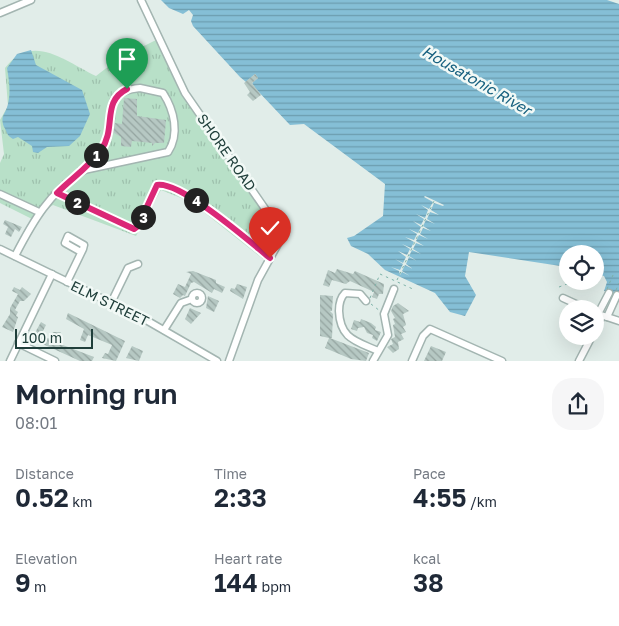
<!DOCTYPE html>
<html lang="en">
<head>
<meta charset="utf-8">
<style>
	:root { --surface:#fff; --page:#f6f6f7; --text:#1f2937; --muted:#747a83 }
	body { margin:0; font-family:"Golos Text",sans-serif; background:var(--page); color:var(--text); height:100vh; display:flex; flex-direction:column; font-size:19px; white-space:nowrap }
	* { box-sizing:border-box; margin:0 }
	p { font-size:16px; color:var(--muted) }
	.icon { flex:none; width:28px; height:28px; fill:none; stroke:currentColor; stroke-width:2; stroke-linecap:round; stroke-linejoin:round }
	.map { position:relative; height:361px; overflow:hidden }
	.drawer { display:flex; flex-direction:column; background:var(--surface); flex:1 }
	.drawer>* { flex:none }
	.fabs { position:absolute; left:559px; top:245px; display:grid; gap:10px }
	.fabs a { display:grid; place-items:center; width:45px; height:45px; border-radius:50%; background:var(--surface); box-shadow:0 5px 20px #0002; font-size:25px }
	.scale { position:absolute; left:15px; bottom:12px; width:78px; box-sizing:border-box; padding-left:5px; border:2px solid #203f3b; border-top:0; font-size:14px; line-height:18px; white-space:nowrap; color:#203f3b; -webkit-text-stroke:4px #f2f9f6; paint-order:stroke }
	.pin { position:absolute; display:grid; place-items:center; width:42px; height:42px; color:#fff; margin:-51px -21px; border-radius:50% 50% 50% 0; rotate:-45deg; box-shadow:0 0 5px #0007 }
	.pin .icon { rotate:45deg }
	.km { position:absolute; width:25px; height:25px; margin:-12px; border-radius:50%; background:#222; color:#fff; font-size:14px; line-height:25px; text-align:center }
	.round { display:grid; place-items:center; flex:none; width:52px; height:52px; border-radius:20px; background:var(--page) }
	.overview { display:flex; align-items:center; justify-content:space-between; height:85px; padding:0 15px }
	h1 { font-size:28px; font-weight:600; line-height:38px }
	.figures { display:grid; grid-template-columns:repeat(3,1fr); gap:8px; height:85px; padding:5px 15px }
	.figures div { display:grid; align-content:center }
	.figures b { font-size:25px; font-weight:600 }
	.figures small { font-size:14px; font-weight:400 }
	.figures p { font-size:14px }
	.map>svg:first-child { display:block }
	.park { fill:url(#park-tufts) }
	.water { fill:url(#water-rules) }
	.pier { fill:#e1ede9 }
	.building { fill:url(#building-back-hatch) }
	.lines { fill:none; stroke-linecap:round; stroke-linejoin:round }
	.minor-casing { stroke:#a3b5b1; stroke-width:9 }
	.path { stroke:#7fb3a9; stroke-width:1; stroke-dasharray:2.5 4; stroke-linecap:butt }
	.minor { stroke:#fff; stroke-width:6 }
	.route-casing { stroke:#fff; stroke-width:10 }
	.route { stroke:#db2777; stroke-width:6 }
	.labels { text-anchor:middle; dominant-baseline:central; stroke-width:5; stroke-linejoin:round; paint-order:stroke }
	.street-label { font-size:14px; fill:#203f3b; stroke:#f2f9f6 }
	.water-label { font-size:15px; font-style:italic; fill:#16607f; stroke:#f2f9f6 }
</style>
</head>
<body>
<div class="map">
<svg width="619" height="361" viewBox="0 0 619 361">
	<defs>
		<pattern id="park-tufts" width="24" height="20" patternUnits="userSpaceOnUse" patternTransform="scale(1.25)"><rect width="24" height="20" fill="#b8e0c8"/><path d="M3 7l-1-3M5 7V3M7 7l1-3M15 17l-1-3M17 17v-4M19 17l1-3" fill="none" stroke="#9ec1ad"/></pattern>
		<pattern id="water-rules" width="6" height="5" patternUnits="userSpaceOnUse" patternTransform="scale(1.25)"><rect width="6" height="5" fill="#85bfd6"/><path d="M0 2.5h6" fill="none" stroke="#6c9daf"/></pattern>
		<pattern id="building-back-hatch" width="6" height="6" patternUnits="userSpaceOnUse" patternTransform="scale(1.25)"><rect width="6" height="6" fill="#b6c8c3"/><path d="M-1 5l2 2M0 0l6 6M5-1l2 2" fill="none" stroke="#94a4a0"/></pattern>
	</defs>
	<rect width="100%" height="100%" fill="#e1ede9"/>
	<path class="park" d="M156 40 179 90 220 151 275 226V243L263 259 191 202 161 190 136 236 53 205 32 219 0 203V163L4 154 0 120 8 106 5 68C32 32 65 61 96 76L118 59Z"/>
	<g class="water">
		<path d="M161 0H607L619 4V296L604 291 607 282 604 276 595 274V254H568L567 267 469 252 465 276 476 295 465 316 450 312 435 293 385 270 368 254 351 246 347 238 354 236 383 216 385 184 304 124 290 125 255 88 252 83 258 78 255 74 246 82 240 77 193 26 191 21 193 15 189 10 183 14 169 8Z"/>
		<path d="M31 50 36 65 82 90 90 114 80 136 69 146 47 147 38 153 33 152 32 146 18 137 13 139C6 135 8 133 4 127 0 115 5 116 8 104 11 92 9 80 7 68L17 54Z"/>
	</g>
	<path class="pier" d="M425 196 444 205 443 206 434 203 431 210 439 215 430 212 427 219 435 224 426 220 423 226 431 231 423 228 420 234 428 239 419 235 416 241 424 246 416 243 413 249 421 254 412 250 409 256 417 261 409 257 406 264 413 269 405 265 402 271 410 276 402 272 400 275 399 271 391 267 400 270 403 264 395 259 403 263 406 257 398 251 407 255 410 249 402 244 411 248 414 242 405 237 414 240 417 234 409 229 418 233 421 227 413 221 421 225 424 219 416 214 425 218 428 210 421 205 429 209 433 202 424 197Z"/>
	<g class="building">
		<path d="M255 74 258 78 252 83 261 95 253 101 247 95 250 92 244 83Z"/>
		<path d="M124 98 137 99V116L166 120 164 143H155L152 146V143L132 141 131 147 121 146V137L114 133V130L115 123 122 124Z"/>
		<path d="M5 220 22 227 19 232 15 229 11 237 5 234 8 227 3 224Z"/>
		<path d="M337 269 353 274 355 271 384 284 383 294H379L377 299 372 297 374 292 350 281 346 284 332 280 329 287 323 285 328 270 335 273Z"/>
		<path d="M193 271 216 280V283L225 287 222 293 214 289 212 293 194 282 191 283 185 296 183 295 180 298 173 294 178 284 185 287 191 274 186 272Z"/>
		<path d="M237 284 247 287 243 299 230 291 231 288 235 289Z"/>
		<path d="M14 287 20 290 22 287 31 294 24 301H20L15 310 18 312 16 316 18 317 13 332 2 327 10 314V308L18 294 12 291Z"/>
		<path d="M320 295 333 296 332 311H330L333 314 332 338H330L369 353 366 361 351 359 325 348 329 338 320 336Z"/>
		<path d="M208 296 219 301 214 312 206 308Z"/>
		<path d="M398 303 409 311 403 314 406 325 403 327 406 332 401 334 404 339 398 342 399 349 393 353 387 347 393 344 391 339 395 337 393 325 395 324 393 319 395 318 391 311 393 306Z"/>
		<path d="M190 308 201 313 191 324 185 319Z"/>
		<path d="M68 313 125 341 116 361 102 358 105 353 108 354 112 345 88 335 85 342 80 340 84 329 66 319Z"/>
		<path d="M361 319 371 323 376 327 375 330 381 332 377 341 372 338 373 335 367 333 364 327 358 328 357 331 351 329 354 320 360 322Z"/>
		<path d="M41 322 46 325 41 335 50 339 53 332H61L55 342 94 357 92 361H80L34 340 32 338Z"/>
		<path d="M132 346 143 351 139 361 126 358Z"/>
		<path d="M431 346 446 352 442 361H424Z"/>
	</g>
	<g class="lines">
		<g class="minor-casing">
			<g id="minor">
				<path d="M141 0 185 93 279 229V242L258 280 229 361"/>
				<path d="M0 13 31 0"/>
				<path d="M140 88 163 93C174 110 180 134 168 152L84 170C92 160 103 151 107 139 117 111 100 92 140 88Z"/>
				<path d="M57 193 134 229 138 226 157 185C180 181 250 242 270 258"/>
				<path d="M0 194 39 212"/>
				<path d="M0 249 146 320 217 361"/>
				<path d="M15 256C33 221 49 193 84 170"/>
				<path d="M67 282 83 249 84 245 68 236 65 243 81 252"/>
				<circle cx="197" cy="298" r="5"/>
				<path d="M563 298 587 309"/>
				<path d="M366 301 360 294 345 293C340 298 339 304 339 311 340 339 356 341 378 351"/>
				<path d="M111 303 128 268 138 264"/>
				<path d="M595 313 619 321"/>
				<path d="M598 314 609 293"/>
				<path d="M607 317 617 295"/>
				<path d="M164 330 181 303 192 299"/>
				<path d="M595 330 602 316"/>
				<path d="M18 343 55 361"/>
				<path d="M10 361 52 274"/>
				<path d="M373 361 388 335 384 314 394 289"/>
				<path d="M412 361 423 336 430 329 502 361"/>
				<path d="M579 361 592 336"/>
			</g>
		</g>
		<g class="path">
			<path d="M597 261 603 263"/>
			<path d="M595 277 600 262"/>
			<path d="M397 280 434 201"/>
			<path d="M593 283 594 281"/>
			<path d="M559 287 575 281"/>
			<path d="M607 289 613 275"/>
			<path d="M616 290 619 283"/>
			<path d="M370 298 380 274 415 290"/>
			<path d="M371 304 380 311"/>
		</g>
		<use href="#minor" class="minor"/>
	</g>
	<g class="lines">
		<g class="route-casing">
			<path id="route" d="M127 89C101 102 117 128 101 150 89 167 72 178 57 193L134 229 138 226 157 185C181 181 250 242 270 258"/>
		</g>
		<use href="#route" class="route"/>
	</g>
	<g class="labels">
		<g class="street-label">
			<text transform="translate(227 152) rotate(55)">SHORE ROAD</text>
			<text transform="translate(110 303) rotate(26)">ELM STREET</text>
		</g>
		<g class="water-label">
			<text transform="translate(477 80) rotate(30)">Housatonic River</text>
		</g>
	</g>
</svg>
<div class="fabs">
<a><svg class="icon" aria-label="locate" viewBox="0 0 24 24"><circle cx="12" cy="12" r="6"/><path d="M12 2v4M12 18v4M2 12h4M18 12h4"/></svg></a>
<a><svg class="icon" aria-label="layers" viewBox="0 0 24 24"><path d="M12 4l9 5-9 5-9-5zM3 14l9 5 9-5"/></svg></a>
</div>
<div class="scale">100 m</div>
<div class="pin" style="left:127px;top:89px;background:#1e9e55"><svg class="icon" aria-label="arrive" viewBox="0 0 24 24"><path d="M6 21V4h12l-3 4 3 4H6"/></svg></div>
<div class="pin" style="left:270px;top:258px;background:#d93025"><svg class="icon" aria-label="check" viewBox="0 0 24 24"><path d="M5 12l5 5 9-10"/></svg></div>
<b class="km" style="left:96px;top:155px">1</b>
<b class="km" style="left:77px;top:202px">2</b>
<b class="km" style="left:143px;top:217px">3</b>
<b class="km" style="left:196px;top:200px">4</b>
</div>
<section class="drawer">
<div class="overview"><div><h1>Morning run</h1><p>08:01</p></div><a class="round"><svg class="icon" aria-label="share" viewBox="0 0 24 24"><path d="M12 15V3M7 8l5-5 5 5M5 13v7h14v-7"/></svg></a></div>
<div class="figures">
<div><p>Distance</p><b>0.52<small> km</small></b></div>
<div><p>Time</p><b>2:33</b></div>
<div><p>Pace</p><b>4:55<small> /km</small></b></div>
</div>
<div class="figures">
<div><p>Elevation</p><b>9<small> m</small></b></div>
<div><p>Heart rate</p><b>144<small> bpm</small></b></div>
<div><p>kcal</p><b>38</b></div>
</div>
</section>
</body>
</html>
